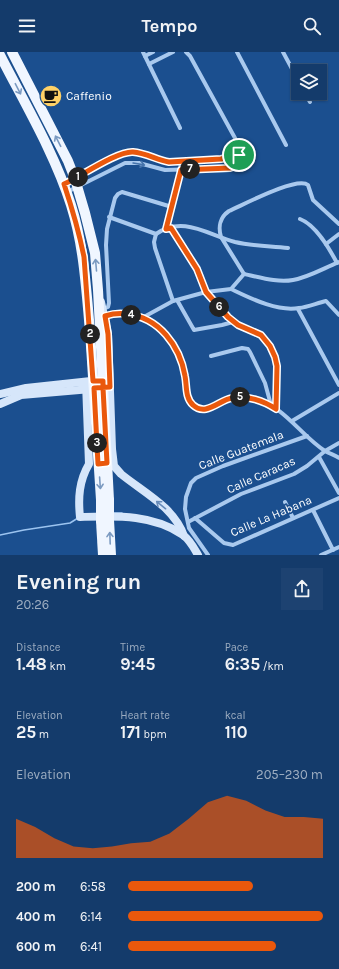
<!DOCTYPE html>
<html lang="en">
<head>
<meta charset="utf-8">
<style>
	:root { --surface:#143b6b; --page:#1d4271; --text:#f1f3f6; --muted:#9dadc1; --line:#33557e; --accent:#ea580c }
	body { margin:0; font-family:Karla,sans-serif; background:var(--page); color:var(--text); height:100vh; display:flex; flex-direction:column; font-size:15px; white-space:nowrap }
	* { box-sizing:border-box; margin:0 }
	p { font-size:13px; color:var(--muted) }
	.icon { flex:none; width:22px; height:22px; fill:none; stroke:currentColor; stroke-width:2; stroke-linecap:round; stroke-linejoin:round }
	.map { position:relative; height:503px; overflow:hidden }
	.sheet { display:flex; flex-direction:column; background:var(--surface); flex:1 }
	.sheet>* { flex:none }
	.tools { position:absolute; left:291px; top:12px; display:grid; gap:8px }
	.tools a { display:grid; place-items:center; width:36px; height:36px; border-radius:0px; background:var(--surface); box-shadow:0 1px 3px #0004,0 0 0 1px var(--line); font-size:20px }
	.pin { position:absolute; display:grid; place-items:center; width:34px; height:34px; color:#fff; margin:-17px; border:2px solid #fff; border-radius:50%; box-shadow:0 1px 4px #0007 }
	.km { position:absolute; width:20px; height:20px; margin:-10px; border-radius:50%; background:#222; color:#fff; font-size:11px; line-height:20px; text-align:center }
	.round { display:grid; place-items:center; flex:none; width:42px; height:42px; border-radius:0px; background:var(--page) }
	.overview { display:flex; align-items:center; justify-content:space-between; height:68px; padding:0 16px }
	h1 { font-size:22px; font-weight:700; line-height:30px }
	.figures { display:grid; grid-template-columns:repeat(3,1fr); gap:6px; height:68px; padding:4px 16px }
	.figures div { display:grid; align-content:center }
	.figures b { font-size:17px; font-weight:700 }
	.figures small { font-size:11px; font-weight:400 }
	.figures p { font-size:11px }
	.chart { height:112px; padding:8px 16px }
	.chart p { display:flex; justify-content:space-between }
	.chart svg { width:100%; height:72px; margin-top:4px; fill:var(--accent); opacity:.7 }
	ul { padding:0 16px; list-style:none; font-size:13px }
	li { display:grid; grid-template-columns:64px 48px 1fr; align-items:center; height:30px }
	li i { height:10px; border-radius:5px; background:var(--accent) }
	header { display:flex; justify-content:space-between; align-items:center; height:52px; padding:0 16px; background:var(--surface); font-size:18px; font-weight:700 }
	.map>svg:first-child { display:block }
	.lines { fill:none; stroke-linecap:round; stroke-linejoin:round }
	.stream { stroke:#9cc4f0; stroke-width:1.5 }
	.street { stroke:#a9c9ee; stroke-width:4 }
	.secondary { stroke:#d6e6fa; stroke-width:8 }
	.primary { stroke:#f0f6ff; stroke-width:10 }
	.primary-bridge { stroke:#f0f6ff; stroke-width:10 }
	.oneway { stroke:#7b9ac1 }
	.oneway2 { stroke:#4674ac }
	.oneway3 { stroke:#668bba }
	.route-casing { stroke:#fff; stroke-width:8 }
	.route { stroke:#ea580c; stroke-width:5 }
	.labels { text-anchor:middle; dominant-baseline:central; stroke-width:3.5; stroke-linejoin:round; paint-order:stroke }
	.poi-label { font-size:12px; fill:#fff; stroke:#1b4f8f; text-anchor:start }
	.street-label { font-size:12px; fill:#fff; stroke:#1b4f8f }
</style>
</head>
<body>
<header><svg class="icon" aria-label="menu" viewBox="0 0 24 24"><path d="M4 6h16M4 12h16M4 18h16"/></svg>Tempo<svg class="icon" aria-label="search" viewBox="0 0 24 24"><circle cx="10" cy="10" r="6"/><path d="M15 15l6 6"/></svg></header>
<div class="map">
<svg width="339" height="503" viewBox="0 0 339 503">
	<rect width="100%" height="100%" fill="#1b4f8f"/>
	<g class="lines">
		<g class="stream">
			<path d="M114 461H122"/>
			<path d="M0 483 24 478 70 471 78 466"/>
		</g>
		<g class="street">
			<path d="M143 0 180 76"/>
			<path d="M237 0 286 93"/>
			<path d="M283 0 298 28"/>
			<path d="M145 4 153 0"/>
			<path d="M149 12 173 0"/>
			<path d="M305 41 310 50"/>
			<path d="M64 132C77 126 89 119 102 112 110 108 118 103 127 101 139 98 151 107 162 109 181 112 220 109 239 103L241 97"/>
			<path d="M67 140 125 111H139L165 118 230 116 238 114 249 108 250 102 246 98 241 97 190 4 186 0"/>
			<path d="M109 165 156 182"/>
			<path d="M300 167C316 173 329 196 337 211"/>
			<path d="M171 176 197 217 206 240 221 257 228 265 238 273 261 283 270 295 277 314 276 357"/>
			<path d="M166 177 179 127 181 110"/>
			<path d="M156 182C183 163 208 183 235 190 252 194 270 194 288 196"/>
			<path d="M156 182 154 190 155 196 173 249"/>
			<path d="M326 192 339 182"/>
			<path d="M244 222 221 185C218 175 220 165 229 159 243 153 297 124 308 133L313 148 339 172"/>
			<path d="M244 222C259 225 277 231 293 228 309 225 324 216 339 210"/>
			<path d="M231 237C250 246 277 260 299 256 308 255 317 251 326 249L339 263"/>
			<path d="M177 248 194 278 222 273 233 270"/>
			<path d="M103 257 108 255 109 251 106 193 107 177 115 146 118 142 122 140 172 155"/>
			<path d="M298 257 339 333"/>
			<path d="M105 264C112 263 119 261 126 262 155 264 176 288 183 314 187 327 183 346 194 354 206 363 217 351 228 347 235 344 244 345 252 346 284 353 299 382 325 399 330 402 335 403 339 406"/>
			<path d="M142 266 173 249 206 240 231 237 244 222"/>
			<path d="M211 304 242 296 248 297 250 300 265 331 271 353"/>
			<path d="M292 369 339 341"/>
			<path d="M319 405 339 441"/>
			<path d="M285 450 293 466"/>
			<path d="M313 458 333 498"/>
			<path d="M195 466 224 491 233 493 339 446"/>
			<path d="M188 470 241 442 294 422 307 414 325 399 339 391"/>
			<path d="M208 503 189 476 185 457 186 445 191 431 196 426 223 414 307 384"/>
			<path d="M321 503 339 495"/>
		</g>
		<g class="secondary">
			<path d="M101 250 108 282 112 397 114 414 121 422C143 440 174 455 184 484"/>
			<path d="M86 330 89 412C79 429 78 446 80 465 116 464 153 462 183 483 190 488 194 496 198 503"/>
			<path d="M0 342 26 336 91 329"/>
			<path d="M0 352 21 343 91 337"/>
		</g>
		<g class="primary">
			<path d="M12 0 68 109 75 127 85 161 95 201 98 238 109 448"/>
			<path d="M0 3C24 50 55 102 71 153 84 194 86 236 90 279 94 335 97 392 101 448"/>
			<path d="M109 468 111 503"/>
			<path d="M101 469 103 503"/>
		</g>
		<g class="primary-bridge">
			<path d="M101 448V469"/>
			<path d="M109 448V468"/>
		</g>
	</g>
	<defs><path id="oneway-shaft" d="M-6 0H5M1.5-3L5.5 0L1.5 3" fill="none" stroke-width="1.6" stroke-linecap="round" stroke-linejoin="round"/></defs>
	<g class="oneway">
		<use href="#oneway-shaft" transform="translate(18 37) rotate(63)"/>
		<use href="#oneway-shaft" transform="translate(58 89) rotate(-117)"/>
		<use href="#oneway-shaft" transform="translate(96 213) rotate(-95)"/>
		<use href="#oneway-shaft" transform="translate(100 431) rotate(86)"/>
		<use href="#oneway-shaft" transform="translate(110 486) rotate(-92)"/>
	</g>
	<use class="oneway2" href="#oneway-shaft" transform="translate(139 112) rotate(10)"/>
	<use class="oneway3" href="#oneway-shaft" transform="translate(161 453) rotate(-141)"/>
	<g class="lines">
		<g class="route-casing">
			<path id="route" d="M239 103 221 107 169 110C157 108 146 101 133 100 117 99 80 125 64 132 72 156 79 180 84 205L93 329H103V336L107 411 98 412 94 336 110 335 108 282 105 264C112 262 119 261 126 262 159 265 180 294 185 324 187 334 185 346 193 353 206 365 219 348 232 346 247 343 264 349 276 357L277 314 275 305 270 294 261 283 238 273 228 265 206 240 197 217 171 176 166 177 181 118 230 116 244 111 240 109 239 103"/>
		</g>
		<use href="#route" class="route"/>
	</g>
	<defs>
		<g id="cafe-disc" transform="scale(1.15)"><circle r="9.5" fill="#ffd166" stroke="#1b4f8f"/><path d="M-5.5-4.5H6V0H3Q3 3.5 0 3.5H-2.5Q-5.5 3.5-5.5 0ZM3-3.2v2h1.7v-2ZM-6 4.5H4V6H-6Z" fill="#111"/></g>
	</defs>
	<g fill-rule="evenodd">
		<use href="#cafe-disc" x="51" y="44"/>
	</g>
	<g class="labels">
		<g class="poi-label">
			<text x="66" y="44">Caffenio</text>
		</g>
		<g class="street-label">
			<text transform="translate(241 398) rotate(-21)">Calle Guatemala</text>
			<text transform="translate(261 423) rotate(-24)">Calle Caracas</text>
			<text transform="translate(271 464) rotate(-23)">Calle La Habana</text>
		</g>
	</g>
</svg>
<div class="tools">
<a><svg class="icon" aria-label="layers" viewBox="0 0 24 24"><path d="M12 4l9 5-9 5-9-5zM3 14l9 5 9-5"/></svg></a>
</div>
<div class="pin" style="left:239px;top:103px;background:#1e9e55"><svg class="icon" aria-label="arrive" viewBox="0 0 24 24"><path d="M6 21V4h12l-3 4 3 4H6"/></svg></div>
<b class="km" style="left:78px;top:125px">1</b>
<b class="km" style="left:90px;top:282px">2</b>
<b class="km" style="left:97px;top:391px">3</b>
<b class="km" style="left:131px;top:263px">4</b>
<b class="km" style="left:240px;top:345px">5</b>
<b class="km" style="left:219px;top:255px">6</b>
<b class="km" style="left:190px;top:117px">7</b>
</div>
<section class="sheet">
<div class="overview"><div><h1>Evening run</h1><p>20:26</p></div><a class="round"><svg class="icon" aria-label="share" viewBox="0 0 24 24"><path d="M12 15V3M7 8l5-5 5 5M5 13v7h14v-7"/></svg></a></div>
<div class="figures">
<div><p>Distance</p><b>1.48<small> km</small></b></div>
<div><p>Time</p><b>9:45</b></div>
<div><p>Pace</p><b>6:35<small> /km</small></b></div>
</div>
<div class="figures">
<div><p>Elevation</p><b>25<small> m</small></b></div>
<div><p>Heart rate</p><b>171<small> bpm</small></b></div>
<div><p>kcal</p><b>110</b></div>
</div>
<div class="chart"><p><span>Elevation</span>205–230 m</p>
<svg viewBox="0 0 160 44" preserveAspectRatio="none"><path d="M0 44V20L10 25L20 32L30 37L40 38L50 37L60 35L70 34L80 29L90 20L100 10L110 6L120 9L130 15L140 19L150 19L160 20V44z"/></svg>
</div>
<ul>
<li><b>200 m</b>6:58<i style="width:64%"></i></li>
<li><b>400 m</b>6:14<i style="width:100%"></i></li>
<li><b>600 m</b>6:41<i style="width:76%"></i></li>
</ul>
</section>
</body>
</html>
